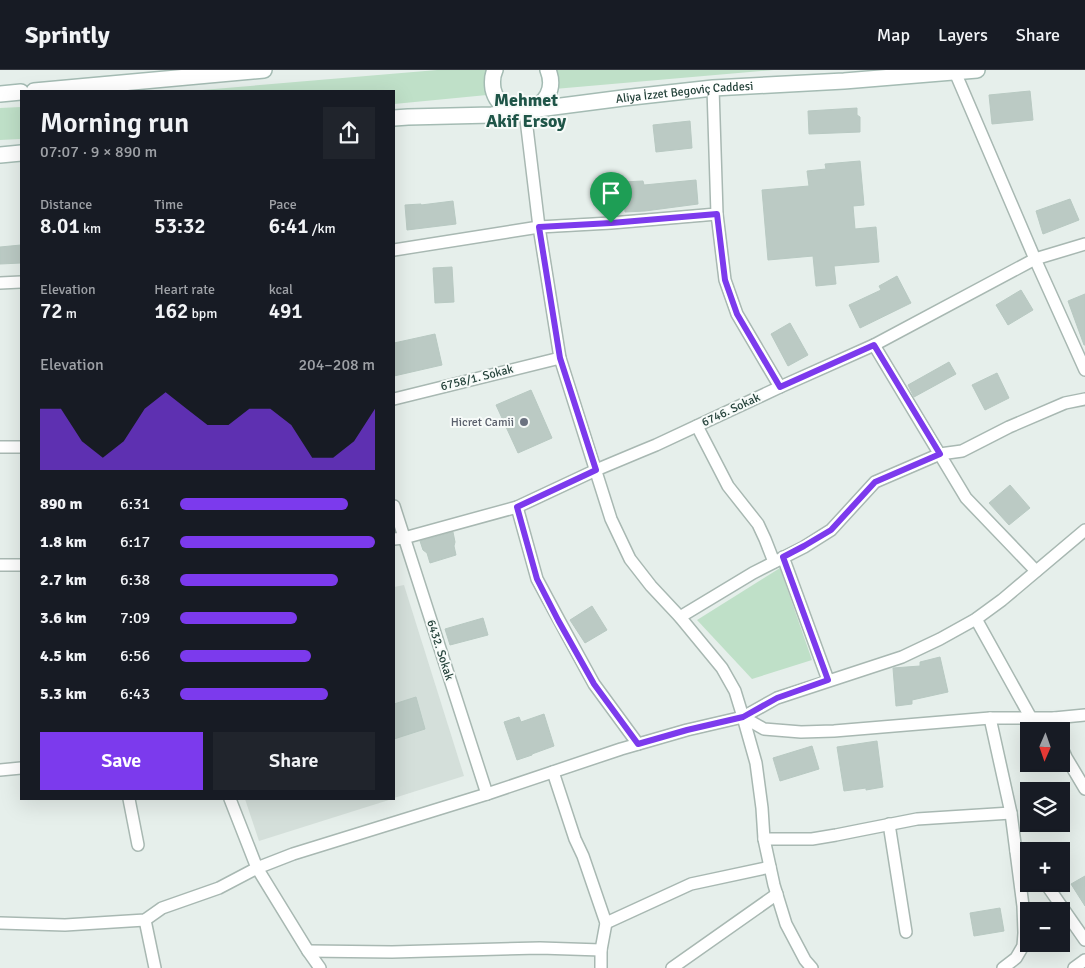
<!DOCTYPE html>
<html lang="en">
<head>
<meta charset="utf-8">
<style>
	:root { --surface:#171b24; --page:#20242c; --text:#f1f3f6; --muted:#9ea1a6; --line:#363941; --accent:#7c3aed }
	body { margin:0; font-family:Signika,sans-serif; background:var(--page); color:var(--text); height:100vh; display:flex; flex-direction:column; font-size:19px; white-space:nowrap }
	* { box-sizing:border-box; margin:0 }
	p { font-size:16px; color:var(--muted) }
	.icon { flex:none; width:28px; height:28px; fill:none; stroke:currentColor; stroke-width:2; stroke-linecap:round; stroke-linejoin:round }
	.map { position:relative; flex:1; overflow:hidden }
	.details { position:absolute; left:20px; top:20px; width:375px; height:710px; display:flex; flex-direction:column; background:var(--surface); border-radius:0px; box-shadow:0 5px 20px #0002 }
	.details>* { flex:none }
	.needle { width:32px; rotate:182deg }
	.fabs { position:absolute; left:1020px; top:652px; display:grid; gap:10px }
	.fabs a { display:grid; place-items:center; width:50px; height:50px; border-radius:0px; background:var(--surface); box-shadow:0 5px 20px #0002; font-size:25px }
	.pin { position:absolute; display:grid; place-items:center; width:42px; height:42px; color:#fff; margin:-51px -21px; border-radius:50% 50% 50% 0; rotate:-45deg; box-shadow:0 0 5px #0007 }
	.pin .icon { rotate:45deg }
	.round { display:grid; place-items:center; flex:none; width:52px; height:52px; border-radius:0px; background:var(--page) }
	.overview { display:flex; align-items:center; justify-content:space-between; height:85px; padding:0 20px }
	h1 { font-size:28px; font-weight:600; line-height:38px }
	.metrics { display:grid; grid-template-columns:repeat(3,1fr); gap:8px; height:85px; padding:5px 20px }
	.metrics div { display:grid; align-content:center }
	.metrics b { font-size:21px; font-weight:600 }
	.metrics small { font-size:14px; font-weight:400 }
	.metrics p { font-size:14px }
	.chart { height:140px; padding:10px 20px }
	.chart p { display:flex; justify-content:space-between }
	.chart svg { width:100%; height:90px; margin-top:5px; fill:var(--accent); opacity:.7 }
	.primary-button { display:flex; gap:10px; margin-top:auto; padding:10px 20px }
	.primary-button a { flex:1; height:58px; border-radius:0px; background:var(--accent); color:#fff; font-size:20px; font-weight:600; line-height:58px; text-align:center }
	.primary-button a+a { background:var(--page); color:var(--text) }
	ul { padding:0 20px; list-style:none; font-size:16px }
	li { display:grid; grid-template-columns:80px 60px 1fr; align-items:center; height:38px }
	li i { height:12px; border-radius:6px; background:var(--accent) }
	header { display:flex; align-items:center; gap:30px; box-sizing:border-box; height:70px; padding:0 25px; background:var(--surface); border-bottom:1px solid var(--line) }
	header strong { font-size:24px }
	nav { display:flex; gap:28px; margin-inline-start:auto; font-size:18px }
	.map>svg:first-child { display:block }
	.built { fill:#d4dfda }
	.green { fill:#bfe0c8 }
	.building { fill:#bbcac4; stroke:#b8c9c2 }
	.lines { fill:none; stroke-linecap:round; stroke-linejoin:round }
	.street-casing { stroke:#a8b8b2; stroke-width:14 }
	.secondary-casing { stroke:#a4bbb3; stroke-width:18 }
	.street { stroke:#fff; stroke-width:11 }
	.secondary { stroke:#fff; stroke-width:15 }
	.route-casing { stroke:#fff; stroke-width:10 }
	.route { stroke:#7c3aed; stroke-width:6 }
	.worship-dot { fill:#6b7280; stroke:#f7fbf9; stroke-width:2 }
	.labels { text-anchor:middle; dominant-baseline:central; stroke-width:4; stroke-linejoin:round; paint-order:stroke }
	.street-label { font-size:12px; fill:#24423a; stroke:#f7fbf9 }
	.worship-label { font-size:12px; fill:#5b616d; stroke:#f7fbf9; text-anchor:end }
	.district-label { font-size:18px; font-weight:bold; fill:#1f5548; stroke:#f7fbf9 }
</style>
</head>
<body>
<header>
<strong>Sprintly</strong>
<nav><a>Map</a><a>Layers</a><a>Share</a></nav>
</header>
<div class="map">
<svg width="1085" height="898" viewBox="0 0 1085 898">
	<rect width="100%" height="100%" fill="#e6efeb"/>
	<g class="built">
		<path d="M404 515 464 706 394 728V517Z"/>
		<path d="M245 729H392L259 771Z"/>
	</g>
	<g class="green">
		<path d="M437 0H488L487 25 394 34V21L202 20Z"/>
		<path d="M540 0H774L543 20Z"/>
		<path d="M21 37V69L0 70V38Z"/>
		<path d="M780 498 812 590 752 609 697 550Z"/>
	</g>
	<g class="building">
		<path d="M1030 21 1033 50 992 54 989 25Z"/>
		<path d="M857 38V45L860 47V62L809 64 808 41Z"/>
		<path d="M690 51 692 78 656 82 653 55Z"/>
		<path d="M860 91 864 135 853 136 855 159 876 157 879 192 834 196 836 214 816 216 813 186 768 190 762 120 809 116 807 101 826 99 825 94Z"/>
		<path d="M696 110 698 134 645 141 625 142 623 112 643 111 644 115Z"/>
		<path d="M1070 129 1079 150 1043 164 1036 141Z"/>
		<path d="M453 131 456 154 407 160 405 135 421 134V135Z"/>
		<path d="M21 175V193L0 194V177Z"/>
		<path d="M452 197 454 232 435 233 433 198Z"/>
		<path d="M897 206 911 233 860 258 849 235 881 220 879 216Z"/>
		<path d="M1021 220 1033 240 1008 255 996 235Z"/>
		<path d="M1085 224V275H1084L1068 231Z"/>
		<path d="M790 253 808 285 788 296 771 264Z"/>
		<path d="M435 264 442 295 394 306V273Z"/>
		<path d="M949 292 956 304 914 327 908 315Z"/>
		<path d="M997 303 1009 328 985 340 972 315Z"/>
		<path d="M531 320 552 368 518 383 496 335Z"/>
		<path d="M1010 415 1030 438 1009 455 989 433Z"/>
		<path d="M453 462 455 472 454 476 456 485 430 493 427 483 423 480 420 471Z"/>
		<path d="M592 536 607 560 585 573 570 550Z"/>
		<path d="M483 548 488 565 450 575 445 559Z"/>
		<path d="M940 587 948 622 912 630V634L896 636 893 598 920 596V592Z"/>
		<path d="M416 627 425 659 394 669V634Z"/>
		<path d="M544 644 554 676 532 684V685L517 690 504 652 519 647 521 652Z"/>
		<path d="M877 671 883 717 866 720V718L844 721 837 677Z"/>
		<path d="M812 676 819 699 780 711 773 688Z"/>
		<path d="M1085 806V836L1071 814Z"/>
		<path d="M1000 838 1004 861 974 866 970 843Z"/>
	</g>
	<g class="lines">
		<g class="street-casing">
			<g id="street">
				<path d="M955 2 1035 189 1085 300"/>
				<path d="M713 18 717 144 725 210 737 244 780 317"/>
				<path d="M525 41 539 157 560 288 611 449 630 489 651 516 680 547 722 598 735 621 743 647 756 693 762 738 764 769 774 815 786 854 805 890 812 898"/>
				<path d="M394 180 539 157 611 153 717 144"/>
				<path d="M0 213 21 212"/>
				<path d="M874 275 966 428 1036 501"/>
				<path d="M394 329 560 288"/>
				<path d="M697 356 728 416 758 454 765 469 774 492"/>
				<path d="M0 377H21"/>
				<path d="M394 436 487 724"/>
				<path d="M517 437 537 509 559 550 594 614 638 674"/>
				<path d="M394 469 404 468 517 437 596 400 639 382 656 375 780 317 874 275 1035 189 1085 174"/>
				<path d="M783 487 828 610"/>
				<path d="M0 495H21"/>
				<path d="M680 547 753 503 804 477 831 460 875 412 940 384 962 381 1009 357 1065 333 1085 329"/>
				<path d="M976 549 1031 648"/>
				<path d="M743 647 764 659 801 662 834 661 990 648H1054L1085 645"/>
				<path d="M990 648 1011 743 1023 836 1024 863 1023 876 1016 888 1003 898"/>
				<path d="M1054 648 1057 661"/>
				<path d="M1061 676 1066 687 1085 719"/>
				<path d="M0 700 21 698"/>
				<path d="M553 702 575 769 583 786 606 853 601 880V898"/>
				<path d="M129 729 138 775"/>
				<path d="M230 729 257 798 308 881 320 898"/>
				<path d="M889 754 906 862"/>
				<path d="M764 769H812L836 765 861 760 917 749 1011 743"/>
				<path d="M1016 781 1029 789"/>
				<path d="M1046 814 1085 870"/>
				<path d="M145 850 155 898"/>
				<path d="M0 853 65 855 145 850 162 838 219 818 257 798 293 784 487 724 621 679 687 660 743 647 777 628 902 587 940 569 976 549 1002 530 1085 460"/>
				<path d="M606 853 691 814 770 797"/>
				<path d="M308 881 392 882 540 878 601 880"/>
				<path d="M672 898 777 824"/>
				<path d="M1074 898 1085 890"/>
			</g>
		</g>
		<g class="secondary-casing">
			<g id="secondary">
				<path d="M495 0C492 6 492 12 493 19 502 58 564 40 548 0"/>
				<path d="M34 21 264 0"/>
				<path d="M0 24 21 22"/>
				<path id="s1" d="M394 48 408 47 492 45 623 28 713 18 844 11 977 0"/>
				<path d="M0 85 21 83"/>
			</g>
		</g>
		<use href="#street" class="street"/>
		<use href="#secondary" class="secondary"/>
	</g>
	<g class="lines">
		<g class="route-casing">
			<path id="route" d="M717 144 725 210 737 244 780 317 874 275 940 384 875 412 831 460 804 476 783 487 828 610 777 628 743 647 687 660 638 674 594 614 558 550 537 509 517 437 596 400 560 288 539 157 611 153Z"/>
		</g>
		<use href="#route" class="route"/>
	</g>
	<circle class="worship-dot" cx="524" cy="352" r="5"/>
	<g class="labels">
		<g class="street-label">
			<text stroke="none"><textPath href="#s1" startOffset="292">Aliya İzzet Begoviç Caddesi</textPath></text>
			<text transform="translate(477 308) rotate(-14)">6758/1. Sokak</text>
			<text transform="translate(731 340) rotate(-25)">6746. Sokak</text>
			<text transform="translate(440 580) rotate(72)">6432. Sokak</text>
		</g>
		<g class="worship-label">
			<text x="514" y="352">Hicret Camii</text>
		</g>
		<g class="district-label">
			<text x="526" y="30">Mehmet<tspan x="526" dy="21">Akif Ersoy</tspan></text>
		</g>
	</g>
</svg>
<div class="fabs">
<a><svg class="needle" viewBox="-14 -14 28 28"><path d="M0-13l5 13h-10z" fill="#e53935"/><path d="M0 13l5-13h-10z" fill="#9ea1a6"/></svg></a>
<a><svg class="icon" aria-label="layers" viewBox="0 0 24 24"><path d="M12 4l9 5-9 5-9-5zM3 14l9 5 9-5"/></svg></a>
<a>+</a>
<a>−</a>
</div>
<div class="pin" style="left:611px;top:153px;background:#1e9e55"><svg class="icon" aria-label="arrive" viewBox="0 0 24 24"><path d="M6 21V4h12l-3 4 3 4H6"/></svg></div>
<section class="details">
<div class="overview"><div><h1>Morning run</h1><p>07:07 · 9 × 890 m</p></div><a class="round"><svg class="icon" aria-label="share" viewBox="0 0 24 24"><path d="M12 15V3M7 8l5-5 5 5M5 13v7h14v-7"/></svg></a></div>
<div class="metrics">
<div><p>Distance</p><b>8.01<small> km</small></b></div>
<div><p>Time</p><b>53:32</b></div>
<div><p>Pace</p><b>6:41<small> /km</small></b></div>
</div>
<div class="metrics">
<div><p>Elevation</p><b>72<small> m</small></b></div>
<div><p>Heart rate</p><b>162<small> bpm</small></b></div>
<div><p>kcal</p><b>491</b></div>
</div>
<div class="chart"><p><span>Elevation</span>204–208 m</p>
<svg viewBox="0 0 160 44" preserveAspectRatio="none"><path d="M0 44V14L10 14L20 30L30 38L40 30L50 14L60 6L70 14L80 22L90 22L100 14L110 14L120 22L130 38L140 38L150 30L160 14V44z"/></svg>
</div>
<ul>
<li><b>890 m</b>6:31<i style="width:86%"></i></li>
<li><b>1.8 km</b>6:17<i style="width:100%"></i></li>
<li><b>2.7 km</b>6:38<i style="width:81%"></i></li>
<li><b>3.6 km</b>7:09<i style="width:60%"></i></li>
<li><b>4.5 km</b>6:56<i style="width:67%"></i></li>
<li><b>5.3 km</b>6:43<i style="width:76%"></i></li>
</ul>
<div class="primary-button"><a>Save</a><a>Share</a></div>
</section>
</div>
</body>
</html>
